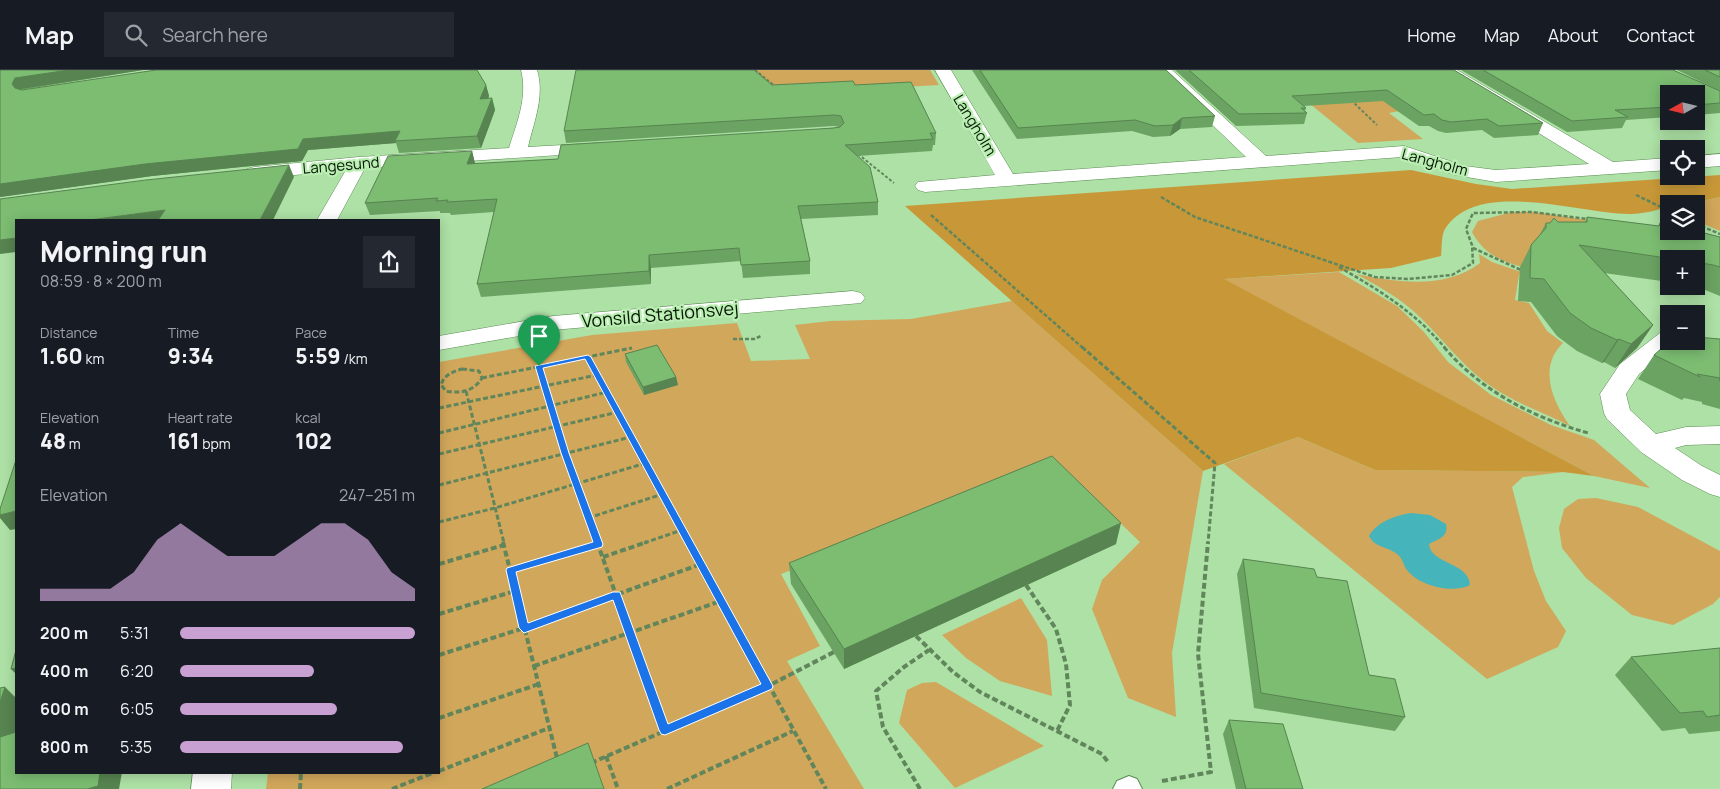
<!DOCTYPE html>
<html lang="en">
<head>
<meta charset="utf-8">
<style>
	:root { --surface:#171b24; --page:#242831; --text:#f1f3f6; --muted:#9ea1a6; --line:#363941; --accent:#c8a1d2 }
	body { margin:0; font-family:Manrope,sans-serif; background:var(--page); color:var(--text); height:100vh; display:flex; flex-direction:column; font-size:19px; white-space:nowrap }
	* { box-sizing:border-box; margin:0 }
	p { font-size:16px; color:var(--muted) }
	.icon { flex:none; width:28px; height:28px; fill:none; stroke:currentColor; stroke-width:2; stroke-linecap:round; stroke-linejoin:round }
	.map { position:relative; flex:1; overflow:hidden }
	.drawer { position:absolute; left:15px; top:149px; width:425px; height:555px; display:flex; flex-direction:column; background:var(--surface); border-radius:0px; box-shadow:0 2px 12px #0003 }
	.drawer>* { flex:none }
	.needle { width:32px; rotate:262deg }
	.buttons { position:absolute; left:1660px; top:15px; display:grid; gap:10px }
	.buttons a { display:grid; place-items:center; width:45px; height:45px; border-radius:0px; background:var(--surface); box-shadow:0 2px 12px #0003; font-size:25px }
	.pin { position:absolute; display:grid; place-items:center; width:42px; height:42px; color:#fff; margin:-51px -21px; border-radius:50% 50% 50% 0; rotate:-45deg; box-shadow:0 0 5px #0007 }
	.pin .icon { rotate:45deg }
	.round { display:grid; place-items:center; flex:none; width:52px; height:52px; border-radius:0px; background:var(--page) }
	.head { display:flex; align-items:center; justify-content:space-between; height:85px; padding:0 25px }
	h1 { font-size:28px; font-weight:800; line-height:38px }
	.figures { display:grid; grid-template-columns:repeat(3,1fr); gap:8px; height:85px; padding:5px 25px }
	.figures div { display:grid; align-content:center }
	.figures b { font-size:21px; font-weight:800 }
	.figures small { font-size:14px; font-weight:400 }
	.figures p { font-size:14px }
	.chart { height:140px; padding:10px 25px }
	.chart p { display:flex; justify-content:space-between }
	.chart svg { width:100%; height:90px; margin-top:5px; fill:var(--accent); opacity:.7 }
	ul { padding:0 25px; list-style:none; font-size:16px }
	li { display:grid; grid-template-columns:80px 60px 1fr; align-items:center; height:38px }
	li i { height:12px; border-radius:6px; background:var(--accent) }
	header { display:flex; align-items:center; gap:30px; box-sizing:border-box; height:70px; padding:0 25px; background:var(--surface); border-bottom:1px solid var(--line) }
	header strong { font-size:24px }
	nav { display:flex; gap:28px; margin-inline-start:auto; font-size:18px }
	.search { width:350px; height:45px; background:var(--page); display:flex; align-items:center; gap:12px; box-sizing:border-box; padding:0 18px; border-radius:0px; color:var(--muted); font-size:19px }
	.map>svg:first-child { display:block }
	.green { fill:#d1a75b }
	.forest { fill:#c89838 }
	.water { fill:#45b4bb }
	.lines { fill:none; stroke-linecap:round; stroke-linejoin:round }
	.lane-casing { stroke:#5c8c55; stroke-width:2 }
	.street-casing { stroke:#5c8c55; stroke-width:1 }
	.path-far3 { stroke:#61865c; stroke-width:2; stroke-dasharray:3 2; stroke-linecap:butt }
	.path-far2 { stroke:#61865c; stroke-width:2.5; stroke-dasharray:4 2; stroke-linecap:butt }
	.path-far1 { stroke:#61865c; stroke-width:3; stroke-dasharray:5 2.5; stroke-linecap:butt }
	.path { stroke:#61865c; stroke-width:4; stroke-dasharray:6 3; stroke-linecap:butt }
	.lane { fill:#fff; fill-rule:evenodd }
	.street { fill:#fff; fill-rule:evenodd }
	.wall { fill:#6ba362 }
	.shaded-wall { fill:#578450 }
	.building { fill:#7cbd72; stroke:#578450 }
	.route { fill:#1a73e8; stroke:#fff; fill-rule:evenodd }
	.labels { text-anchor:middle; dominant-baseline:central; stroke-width:4.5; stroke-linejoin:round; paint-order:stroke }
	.far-street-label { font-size:15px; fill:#051703; stroke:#baeeb2 }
	.street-label { font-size:18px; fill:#051703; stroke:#baeeb2 }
</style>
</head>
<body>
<header>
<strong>Map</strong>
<div class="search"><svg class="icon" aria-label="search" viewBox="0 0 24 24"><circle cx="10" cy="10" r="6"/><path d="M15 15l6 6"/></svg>Search here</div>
<nav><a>Home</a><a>Map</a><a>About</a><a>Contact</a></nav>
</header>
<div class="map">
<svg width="1720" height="719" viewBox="0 0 1720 719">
	<rect width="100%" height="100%" fill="#ade1a5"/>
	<g class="green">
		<path d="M746 0H930L939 15 772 24Z"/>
		<path d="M1339 0 1399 41 1389 43 1423 69 1358 73 1304 29Z"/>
		<path d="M1720 127V161L1696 151V134H1688Z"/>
		<path d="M1512 142H1535L1720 171 1672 179 1522 197C1499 190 1484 184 1472 162L1478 151Z"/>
		<path d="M1479 184 1492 192 1521 202 1519 205 1515 230 1529 233 1547 261 1563 273C1538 297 1552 331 1570 356 1542 342 1510 331 1485 312 1457 291 1437 261 1411 239 1395 225 1374 214 1356 204 1395 212 1446 220 1480 193Z"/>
		<path d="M1339 202 1397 236 1424 262 1448 292 1491 325 1551 355 1594 370 1650 418 1594 406 1223 209Z"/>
		<path d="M1012 231 1203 401 1172 583 1176 647 1128 628 1092 539 1102 510 1140 472 1061 396 781 504 820 576 787 591 864 719H266L268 703 439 702V292L592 265 737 253 751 291 810 289 795 255 830 251 911 249Z"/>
		<path d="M1298 367 1375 400 1563 402 1523 407 1512 417 1534 501 1546 531 1566 561 1558 577 1487 609 1224 394Z"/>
		<path d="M1596 428 1638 437 1720 481V527L1713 534 1673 555 1632 545 1586 508 1562 478 1559 458 1564 439 1578 429Z"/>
		<path d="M1021 528 1047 570 1052 626 1000 611 966 588 942 565Z"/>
		<path d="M936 612 1044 676 955 718 899 653 907 620 922 613Z"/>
	</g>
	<path class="forest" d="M1411 100 1476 114 1512 119 1720 105V127L1688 134H1669V137C1657 140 1643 144 1631 144 1581 145 1478 107 1445 159 1441 166 1442 178 1441 186L1391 198 1224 209 1594 406 1563 402 1375 400 1298 367 1203 401 905 136Z"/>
	<path class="water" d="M1411 443 1430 445 1446 454C1449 467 1438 469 1429 474 1430 494 1469 492 1470 515 1453 524 1419 516 1407 500 1403 495 1403 488 1397 484 1387 476 1375 478 1369 466 1377 452 1396 445 1411 443Z"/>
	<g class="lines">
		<g class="lane-casing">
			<path id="lane" d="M1129 706 1137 709 1142 719H1113L1117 711Z"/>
		</g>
		<g class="street-casing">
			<g id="street">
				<path d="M521 0H537C545 26 534 51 528 77L598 73 604 74 607 78 604 82 365 98 337 150H317L346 100 254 109 247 107 245 103 247 99 254 97 359 87 509 78C517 52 528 27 521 0Z"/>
				<path d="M935 0H951L1013 104 1246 87 1155 0H1172L1266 86 1404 76 1465 96 1496 100 1589 94 1441 3 1438 0H1457L1613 92 1669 88V100L1496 112 1455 105 1402 87 925 122 918 120 915 116 918 112 995 105Z"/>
				<path d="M1720 84V96L1696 98V86Z"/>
				<path d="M853 221 861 223 865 228 861 233 553 260 439 280V266L553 246Z"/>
				<path d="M1669 261V271H1679L1639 304 1626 324 1630 340 1656 364 1686 357 1720 356V374L1686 375 1675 378 1702 396 1720 405V427L1710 424 1682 410 1641 382 1607 349 1604 343 1600 324 1620 294 1660 263Z"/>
				<path d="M193 702H232L231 719H191Z"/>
			</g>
		</g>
		<g class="path-far3">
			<path d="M755 0 776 17"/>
			<path d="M1351 30 1377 55"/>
			<path d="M858 84 894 113"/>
		</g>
		<g class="path-far2">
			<path d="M1636 125 1669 141"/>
			<path d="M1161 127 1195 147 1375 207 1408 209 1452 205 1473 193 1472 175 1466 159 1473 143 1531 142 1588 149"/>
			<path d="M931 145 1083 278"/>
			<path d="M1696 154 1720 164"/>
			<path d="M1473 178 1521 200"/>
			<path d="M1339 197C1379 220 1415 242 1445 278"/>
			<path d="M733 269H754L761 266"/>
		</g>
		<g class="path-far1">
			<path d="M1082 277 1215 393 1208 473"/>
			<path d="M1444 277C1481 321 1532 347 1588 363"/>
			<path d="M588 287 691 473"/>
			<path d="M539 296 565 383 597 473"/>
			<path d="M462 299 479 301 482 308C474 321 461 324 446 321L441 315C444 305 452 302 462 299Z"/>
			<path d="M482 308 632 278"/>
			<path d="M466 321 504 473"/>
			<path d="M439 338 597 305"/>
			<path d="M439 363 607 322"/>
			<path d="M439 384 618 342"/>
			<path d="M439 415 631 367"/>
			<path d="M588 448 663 424"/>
			<path d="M439 452 495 438 646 393"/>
			<path d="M644 473 682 460"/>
		</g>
		<g class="path">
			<path d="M503 472 557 688"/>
			<path d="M597 472 665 661"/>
			<path d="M690 472 826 719"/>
			<path d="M603 487 647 472"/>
			<path d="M439 494 504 475"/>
			<path d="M510 500 598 474"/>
			<path d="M1026 515 1056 559 1066 594 1070 635 1057 661"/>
			<path d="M439 544 515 521"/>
			<path d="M916 566 953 602 980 622 1102 684 1108 692"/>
			<path d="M439 585 524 558 701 494"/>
			<path d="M534 596 721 531"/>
			<path d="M439 648 539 614"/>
			<path d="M606 686 618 719"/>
			<path d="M591 693 768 616 834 582"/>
			<path d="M439 701 549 658"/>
			<path d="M1162 711 1211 702 1198 584 1208 472"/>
			<path d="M300 719 301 702"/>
			<path d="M392 719 435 702"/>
			<path d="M667 719 793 661"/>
			<path d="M920 719 883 657 876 621 904 597 929 580"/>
		</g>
		<use href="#lane" class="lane"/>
		<use href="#street" class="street"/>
	</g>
	<g class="wall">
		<path d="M0 0H143L21 20 486 15 489 26 488 29 492 28 495 40 481 78 399 83 396 73 308 80 302 91 152 106 0 127Z"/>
		<path d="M972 0H1166L1215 46 1212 57 1180 59 1170 66 1153 67 1132 61 1017 69Z"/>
		<path d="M1175 0H1454L1543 53 1538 65 1494 68 1482 60 1446 63 1438 61 1429 56H1419L1383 31 1304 36 1306 38 1305 41 1307 43 1304 54 1236 56Z"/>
		<path d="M1461 0H1673L1720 21V43L1696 45V24H1669V47L1626 50 1622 58 1567 62Z"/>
		<path d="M1677 0H1720V21Z"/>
		<path d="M772 15H855L936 63 935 75H933L932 81 857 86 878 132V145L801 149 810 191V204L743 208 741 191 651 198V214L481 227 477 214 494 142 451 145 450 143H440V141L370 145 365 133 472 81 475 94 558 89 839 57 834 56 566 73 564 61Z"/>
		<path d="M1587 147 1658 156 1661 151 1720 167V226L1698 217 1695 216H1696V189H1669V212L1604 203 1653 255 1637 278 1615 298 1604 292 1602 293 1577 281 1557 266 1531 232 1518 231 1520 197 1531 175 1539 166 1546 153 1585 152Z"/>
		<path d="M1720 269V339L1702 334V332L1684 328 1682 330 1638 309 1654 285Z"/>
		<path d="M625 284 676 307 678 315 644 325 626 292Z"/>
		<path d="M1116 474 844 599 791 514 789 493Z"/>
		<path d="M1243 489 1317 507 1369 605 1405 647 1395 661 1254 638 1237 504Z"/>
		<path d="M1720 578V661L1689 664 1685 658 1662 661 1615 605 1631 587Z"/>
		<path d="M1229 650 1303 719H1236L1223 664Z"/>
	</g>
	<g class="shaded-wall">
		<path d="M69 0H143L21 19 18 25 12 14 15 8Z"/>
		<path d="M486 15 489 26 483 40 480 29Z"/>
		<path d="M492 28 495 40 481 78 477 66Z"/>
		<path d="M1182 48 1180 59 1170 66 1173 55Z"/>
		<path d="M400 61 395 71 396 73 308 80 302 91 152 106 0 127V114L303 69Z"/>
		<path d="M472 81 475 93 470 106 467 94Z"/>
		<path d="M289 95 294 107 273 150H260Z"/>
		<path d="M165 140 171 150H90Z"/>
		<path d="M16 168V182L0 184V170Z"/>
		<path d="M649 185 651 198V214L649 201Z"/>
		<path d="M1653 255 1637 278 1615 298 1631 274Z"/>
		<path d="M1619 269 1604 292 1602 293 1617 270Z"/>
		<path d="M676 307 678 315 644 325 643 317Z"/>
		<path d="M16 441V459L10 460 0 448V445Z"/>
		<path d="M1121 453 1116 474 844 599V579Z"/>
		<path d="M16 598V604L11 599Z"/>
		<path d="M5 617 16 628V662L0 682V632Z"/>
		<path d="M100 702H122L119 719H87Z"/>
	</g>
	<g class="building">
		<path d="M0 0H69L15 8 12 14 15 18 22 20 156 0H477L486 15 480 29 492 28 477 66 395 71 400 61 303 69 298 79 145 94 0 114Z"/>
		<path d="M576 0H754L772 15 853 11 855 15 911 12 936 63H930L933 69 845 75 870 97 878 132 798 136 810 191 741 195 739 178 649 185V201L477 214 497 129 447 132 448 130 436 131 438 128 365 133 388 86 472 81 467 94 558 89 561 75 834 58 840 57 844 53 841 46 834 45 564 61Z"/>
		<path d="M980 0H1166L1215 46 1182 48 1173 55 1155 56 1135 50 1018 58Z"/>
		<path d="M1189 0H1454L1543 53 1499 56 1487 49 1451 52 1442 50 1434 44 1424 45 1387 20 1292 26 1306 38H1301L1307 43 1239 44Z"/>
		<path d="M1483 0H1673L1720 21V33L1696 35V24H1669V37L1615 40 1628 47 1572 51Z"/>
		<path d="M1705 0H1720V7Z"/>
		<path d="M289 95 260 150H158L165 140 90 150H16V168L0 170V129L146 110Z"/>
		<path d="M1587 147 1659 156 1661 151 1669 153V161H1696L1720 167V197L1713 195 1696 192V189H1673L1579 175 1653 255 1631 274 1619 269 1617 270 1591 258 1570 243 1544 209 1530 208 1531 175 1546 158V153H1550L1554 148 1558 152H1587Z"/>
		<path d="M1696 267 1720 269V311V308L1697 304 1700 307 1654 285 1670 271H1696Z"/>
		<path d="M657 275 676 307 643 317 625 284Z"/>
		<path d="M1052 386 1121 453 844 579 789 493Z"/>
		<path d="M16 390V441L0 445V439Z"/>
		<path d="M1243 489 1314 499 1317 507 1347 511 1369 605 1395 609 1405 647 1261 623Z"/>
		<path d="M1720 578V645L1707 647 1703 641 1680 643 1631 587Z"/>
		<path d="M16 580V598L11 599Z"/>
		<path d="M5 617 0 632V618Z"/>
		<path d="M1229 650 1283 654 1303 719H1246Z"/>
		<path d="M16 662V702H100L98 716 87 719H0V667Z"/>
		<path d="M588 673 604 719H482Z"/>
	</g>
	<path class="route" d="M588 285 591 287 773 616 772 619 665 665 661 664 659 660 613 530 524 563 519 558 506 500 507 498 593 472 561 383 535 296ZM585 289 761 614 668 654 620 522H613L528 553 516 502 602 477 603 474 569 383 543 298Z"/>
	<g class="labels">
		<g class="far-street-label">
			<text transform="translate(975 55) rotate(59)">Langholm</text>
			<text transform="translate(1435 92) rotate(15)">Langholm</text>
			<text transform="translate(341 95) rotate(-5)">Langesund</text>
		</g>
		<g class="street-label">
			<text transform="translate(660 244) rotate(-5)">Vonsild Stationsvej</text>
		</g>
	</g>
</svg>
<div class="buttons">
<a><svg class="needle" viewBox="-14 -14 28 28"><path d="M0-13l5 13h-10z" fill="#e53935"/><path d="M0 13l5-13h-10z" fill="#9ea1a6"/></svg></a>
<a><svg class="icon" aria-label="locate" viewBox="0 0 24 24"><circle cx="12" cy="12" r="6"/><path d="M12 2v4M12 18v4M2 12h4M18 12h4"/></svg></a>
<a><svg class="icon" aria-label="layers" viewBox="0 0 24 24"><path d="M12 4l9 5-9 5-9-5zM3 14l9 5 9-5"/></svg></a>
<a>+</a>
<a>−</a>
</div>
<div class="pin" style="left:539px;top:296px;background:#1e9e55"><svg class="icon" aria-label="arrive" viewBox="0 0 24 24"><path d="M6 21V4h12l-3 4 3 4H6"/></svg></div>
<section class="drawer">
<div class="head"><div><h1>Morning run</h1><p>08:59 · 8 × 200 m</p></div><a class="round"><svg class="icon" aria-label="share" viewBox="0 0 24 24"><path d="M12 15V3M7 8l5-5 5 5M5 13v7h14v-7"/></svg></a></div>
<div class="figures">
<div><p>Distance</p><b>1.60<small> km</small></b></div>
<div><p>Time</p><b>9:34</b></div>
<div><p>Pace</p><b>5:59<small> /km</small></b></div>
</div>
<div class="figures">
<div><p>Elevation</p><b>48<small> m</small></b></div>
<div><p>Heart rate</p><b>161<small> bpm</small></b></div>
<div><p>kcal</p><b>102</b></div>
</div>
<div class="chart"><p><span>Elevation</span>247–251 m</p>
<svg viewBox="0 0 160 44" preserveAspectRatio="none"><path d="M0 44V38L10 38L20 38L30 38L40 30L50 14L60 6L70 14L80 22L90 22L100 22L110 14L120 6L130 6L140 14L150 30L160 38V44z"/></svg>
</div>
<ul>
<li><b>200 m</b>5:31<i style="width:100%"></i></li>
<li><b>400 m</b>6:20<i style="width:57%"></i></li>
<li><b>600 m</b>6:05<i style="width:67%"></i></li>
<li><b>800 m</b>5:35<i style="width:95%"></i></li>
</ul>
</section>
</div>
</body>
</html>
